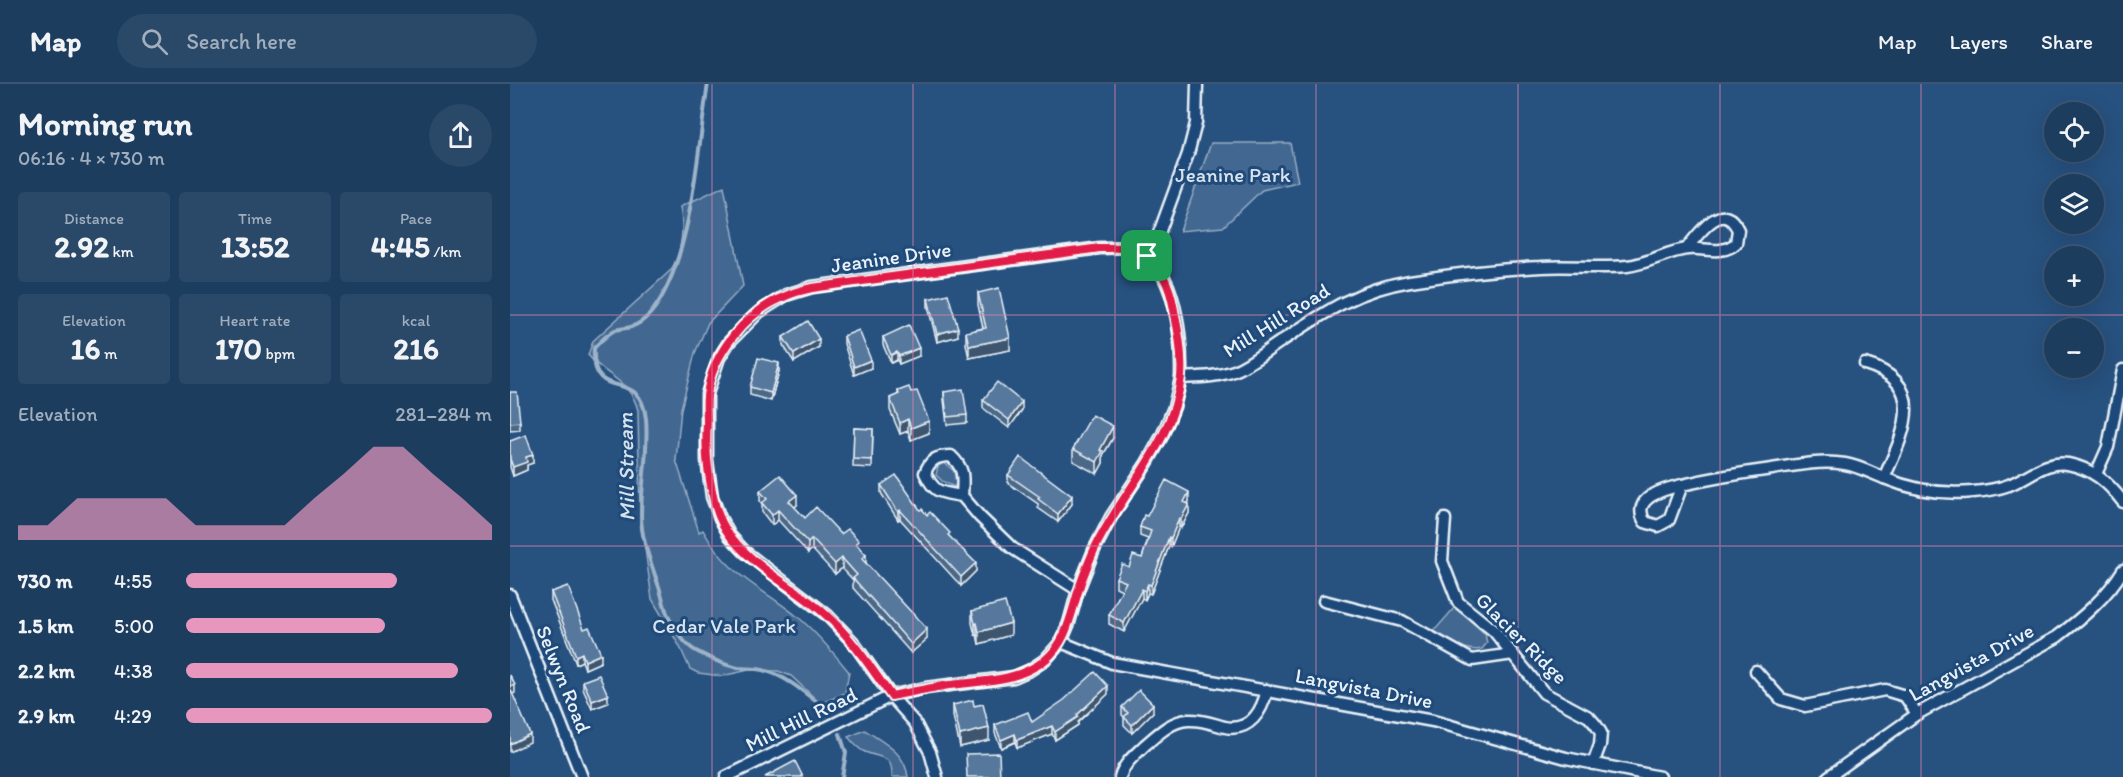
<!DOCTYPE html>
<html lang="en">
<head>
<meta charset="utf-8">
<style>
	:root { --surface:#1d3d5f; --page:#2a4868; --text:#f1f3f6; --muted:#a0aebd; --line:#3b5674; --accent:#e797bd }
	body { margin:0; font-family:Itim,sans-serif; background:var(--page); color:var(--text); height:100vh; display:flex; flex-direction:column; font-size:22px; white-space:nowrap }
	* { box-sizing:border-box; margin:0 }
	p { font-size:20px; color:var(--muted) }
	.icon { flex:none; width:33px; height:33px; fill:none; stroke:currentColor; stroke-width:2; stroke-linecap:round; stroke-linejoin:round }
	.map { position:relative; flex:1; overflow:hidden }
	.drawer { display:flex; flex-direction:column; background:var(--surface); width:510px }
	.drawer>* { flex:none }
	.tools { position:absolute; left:1534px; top:18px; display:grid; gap:12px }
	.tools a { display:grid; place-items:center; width:60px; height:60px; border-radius:50%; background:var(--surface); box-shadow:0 6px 24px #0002,0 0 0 2px var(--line); font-size:30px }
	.pin { position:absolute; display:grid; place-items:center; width:51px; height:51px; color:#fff; margin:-26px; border-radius:12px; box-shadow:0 3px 9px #0006 }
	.round { display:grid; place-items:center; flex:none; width:63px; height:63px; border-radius:32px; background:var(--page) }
	.overview { display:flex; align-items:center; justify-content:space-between; height:102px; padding:0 18px }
	h1 { font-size:33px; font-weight:700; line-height:45px }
	.figures { display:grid; grid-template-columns:repeat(3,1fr); gap:9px; height:102px; padding:6px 18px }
	.figures div { display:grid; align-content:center; border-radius:6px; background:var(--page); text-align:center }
	.figures b { font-size:30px; font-weight:700 }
	.figures small { font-size:16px; font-weight:400 }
	.figures p { font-size:16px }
	.chart { height:168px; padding:12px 18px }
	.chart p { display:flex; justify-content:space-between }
	.chart svg { width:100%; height:108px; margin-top:6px; fill:var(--accent); opacity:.7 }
	ul { padding:0 18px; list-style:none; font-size:20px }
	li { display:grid; grid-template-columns:96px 72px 1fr; align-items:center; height:45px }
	li i { height:15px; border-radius:8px; background:var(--accent) }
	header { display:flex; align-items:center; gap:36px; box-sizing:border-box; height:84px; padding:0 30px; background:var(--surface); border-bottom:2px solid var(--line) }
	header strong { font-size:28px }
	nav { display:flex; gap:33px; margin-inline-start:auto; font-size:21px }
	.search { width:420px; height:54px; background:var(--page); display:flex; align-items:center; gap:15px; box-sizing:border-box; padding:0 21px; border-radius:33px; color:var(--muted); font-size:22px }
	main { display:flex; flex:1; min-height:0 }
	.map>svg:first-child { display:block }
	.green { fill:#436891; stroke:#96acc4; stroke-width:1.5 }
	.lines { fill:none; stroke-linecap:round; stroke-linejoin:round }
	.stream { stroke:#9db3c9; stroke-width:4 }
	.minor-casing { stroke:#e8f1f8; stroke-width:15 }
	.minor { stroke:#1f4a7a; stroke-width:10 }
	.wall { fill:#4b6787; stroke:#e8f1f8; stroke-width:1.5 }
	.shaded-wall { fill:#3d546e; stroke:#e8f1f8; stroke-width:1.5 }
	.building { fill:#57789d; stroke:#e8f1f8; stroke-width:1.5 }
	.route-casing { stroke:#fff; stroke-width:12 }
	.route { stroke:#e11d48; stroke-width:8 }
	.grid { fill:none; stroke:#d584aa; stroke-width:1.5; stroke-opacity:0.55 }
	.labels { text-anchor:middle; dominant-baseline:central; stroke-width:6; stroke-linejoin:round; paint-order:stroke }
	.park-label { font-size:21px; fill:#d8e3ee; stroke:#1f4a7a }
	.street-label { font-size:21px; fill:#e8f1f8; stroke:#1f4a7a }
	.water-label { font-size:22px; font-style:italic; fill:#d5e2ec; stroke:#1f4a7a }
</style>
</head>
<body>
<header>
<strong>Map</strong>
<div class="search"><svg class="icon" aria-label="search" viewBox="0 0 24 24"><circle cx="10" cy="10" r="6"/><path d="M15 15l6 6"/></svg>Search here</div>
<nav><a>Map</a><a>Layers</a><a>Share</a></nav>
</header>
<main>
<section class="drawer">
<div class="overview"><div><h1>Morning run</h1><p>06:16 · 4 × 730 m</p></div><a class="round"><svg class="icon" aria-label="share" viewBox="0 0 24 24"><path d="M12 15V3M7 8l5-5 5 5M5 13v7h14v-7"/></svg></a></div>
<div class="figures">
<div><p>Distance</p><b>2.92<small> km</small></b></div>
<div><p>Time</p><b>13:52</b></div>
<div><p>Pace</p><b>4:45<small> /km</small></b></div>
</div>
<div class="figures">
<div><p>Elevation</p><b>16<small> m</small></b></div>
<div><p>Heart rate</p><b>170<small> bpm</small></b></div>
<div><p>kcal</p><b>216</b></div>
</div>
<div class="chart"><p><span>Elevation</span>281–284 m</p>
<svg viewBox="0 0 160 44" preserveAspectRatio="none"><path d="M0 44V38L10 38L20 27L30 27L40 27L50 27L60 38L70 38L80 38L90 38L100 27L110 17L120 6L130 6L140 17L150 27L160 38V44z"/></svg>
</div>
<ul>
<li><b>730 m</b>4:55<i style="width:69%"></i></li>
<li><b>1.5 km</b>5:00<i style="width:65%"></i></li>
<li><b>2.2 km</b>4:38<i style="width:89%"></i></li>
<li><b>2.9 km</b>4:29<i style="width:100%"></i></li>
</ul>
</section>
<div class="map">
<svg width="1613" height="693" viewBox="0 0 1613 693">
	<rect width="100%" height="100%" fill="#27517f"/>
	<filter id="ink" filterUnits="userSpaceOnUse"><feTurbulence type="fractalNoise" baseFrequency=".0167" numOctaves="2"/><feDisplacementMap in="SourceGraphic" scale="12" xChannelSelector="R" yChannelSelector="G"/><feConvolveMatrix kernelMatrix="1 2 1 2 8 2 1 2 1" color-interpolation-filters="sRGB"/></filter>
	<g filter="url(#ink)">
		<g class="green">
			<path d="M701 59H780L788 98 752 106 713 143 670 147Z"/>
			<path d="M214 102 233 202 198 239 185 269 171 325 166 376 189 448 193 446C219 493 250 502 288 533 308 550 323 568 339 588L335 609 311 620 281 592 268 587 239 586 212 592 188 589 180 585 169 561 142 515 130 429 128 326C120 296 96 293 78 271L83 257 161 186C172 167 174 144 170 123Z"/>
			<path d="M434 379 444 387 446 400 444 403 432 397 426 391 428 382Z"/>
			<path d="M945 523 975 550 977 559 972 565C955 569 938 556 924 547Z"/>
			<path d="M355 646C374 659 395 668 398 693H382C383 669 369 675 353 667 347 664 343 658 338 653Z"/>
		</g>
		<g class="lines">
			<g class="stream">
				<path d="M198 0C187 66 183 171 144 225 140 231 130 240 123 242 118 245 111 244 105 246 97 250 91 257 84 264 81 324 130 279 136 335 139 367 131 399 131 431 131 457 142 481 150 506 153 515 155 527 160 536 165 546 176 562 186 567 199 574 214 581 228 584 237 585 247 584 256 587 279 593 298 612 317 626"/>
				<path d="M330 650 336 669 332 693"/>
			</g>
			<g class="minor-casing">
				<g id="minor">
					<path d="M637 172 645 160 678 70 686 39 687 0"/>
					<path d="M1355 280C1420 299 1393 351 1374 394"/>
					<path d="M1586 390 1598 363 1613 286"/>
					<path d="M1172 401C1202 394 1232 389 1262 385 1286 381 1311 376 1335 380 1348 382 1361 389 1374 394 1403 406 1432 411 1463 408 1475 407 1488 405 1499 401 1519 393 1536 376 1558 380 1583 385 1598 398 1613 418"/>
					<path d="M1172 401 1159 436 1148 442 1135 438C1120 414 1154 405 1172 401Z"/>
					<path d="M452 412C430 408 425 410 415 389 420 376 426 372 441 372 455 385 453 393 452 412L470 433 502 464 568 506"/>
					<path d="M935 435 932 477 948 518 984 547 1034 609 1079 633 1086 641 1091 649 1090 661 1083 680"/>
					<path d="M0 511 72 693"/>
					<path d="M814 517 892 537 962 576 1003 570"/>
					<path d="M551 558 602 579 923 637 1056 674 1150 693"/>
					<path d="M1246 587 1271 615 1295 622 1375 606 1395 612 1407 630"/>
					<path d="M216 693 381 612 415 604 504 593 520 586 535 576 551 558 559 539 568 506 584 466 601 433 637 379 652 352 664 323 671 294C689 293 707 293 724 287 741 280 756 267 770 258 815 228 846 206 900 197 943 190 988 185 1031 183 1060 181 1088 185 1117 182 1138 180 1160 166 1178 165 1194 163 1212 172 1226 159L1228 146C1213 113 1188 151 1177 164"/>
					<path d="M427 693 420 668 405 639 381 612 343 558 317 531 235 468 220 452 210 434 202 413 197 376V310L209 274 219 258 249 228 276 211 302 203 590 164C601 164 613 162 623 165 667 178 672 257 671 294"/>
					<path d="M610 693C614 679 625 671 635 661 648 650 661 637 678 636 691 635 703 640 715 643 740 648 752 627 757 606"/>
					<path d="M1318 693 1407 630 1547 553C1572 534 1597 513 1613 486"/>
				</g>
			</g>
			<use href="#minor" class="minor"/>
		</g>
		<g class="wall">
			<path d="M468 209 500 266 459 274 456 260V248L473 244 468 221Z"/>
			<path d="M418 215 448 252 427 258 418 223Z"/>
			<path d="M334 252 361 284 344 291 334 260Z"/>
			<path d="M273 253 309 263 284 278 273 261Z"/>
			<path d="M373 253 409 272 389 280 387 276 381 279 373 261Z"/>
			<path d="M269 287 261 317 240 311V303Z"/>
			<path d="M388 307 401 308 419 349 401 356 398 347 390 350 380 326V314L388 311Z"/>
			<path d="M0 308 10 338V346L0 347Z"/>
			<path d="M434 308 457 331V339L437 341 434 316Z"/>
			<path d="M473 316 512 326 499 344 473 324Z"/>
			<path d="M344 344 363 345 362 384 343 383Z"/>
			<path d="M603 354 593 371V379L587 390 563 377V365Z"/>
			<path d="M0 357 23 379 17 381V386L3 392 0 383Z"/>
			<path d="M498 391 562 420 548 438 528 424V420L498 399Z"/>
			<path d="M371 401 410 426 440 453 466 487 451 502 390 435 388 436 371 409Z"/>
			<path d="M250 407 287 421 284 423 295 434 331 450 349 463 356 479 417 555 401 569 343 504V496L332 484 325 490 302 465 298 469 268 436 262 441 252 428V420L250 417Z"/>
			<path d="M679 417 678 420 679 429 671 444 669 443 661 463 659 462 641 510 638 509 635 516 632 514 614 548 599 540V531L612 506 606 503V494L619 483 632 474 638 455 630 452V443L637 432Z"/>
			<path d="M41 508 91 578 75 585 72 577 66 580 41 516Z"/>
			<path d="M462 527 501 551 469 560 467 551H465L462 539Z"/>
			<path d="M73 597 98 619 82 625 73 605Z"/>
			<path d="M598 610 568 638V641L545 656 542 650 507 664 505 658 491 664 485 649V641L522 638Z"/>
			<path d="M443 621 464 622 479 656 450 663 443 632Z"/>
			<path d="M612 623 643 628 622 649 614 641V633L612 631Z"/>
		</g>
		<g class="shaded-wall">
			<path d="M448 244V252L427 258V250Z"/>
			<path d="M500 254V266L459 274V262Z"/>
			<path d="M309 255V263L284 278V270Z"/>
			<path d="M409 264V272L389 280V272Z"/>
			<path d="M387 268V276L381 279V271Z"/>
			<path d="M361 276V284L344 291V283Z"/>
			<path d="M269 279V287L261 317V309Z"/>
			<path d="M512 318V326L499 344V336Z"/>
			<path d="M398 335V347L390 350V339Z"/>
			<path d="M419 337V349L401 356V344Z"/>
			<path d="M603 342V354L593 371V379L587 390V378L590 366Z"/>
			<path d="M23 371V379L17 381V386L3 392V383L16 373Z"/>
			<path d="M679 408V417L674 427V418Z"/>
			<path d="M287 411V421L279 427V417Z"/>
			<path d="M562 412V420L548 438V430Z"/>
			<path d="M679 420V429L671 444V435Z"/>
			<path d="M268 426V436L262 441V431Z"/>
			<path d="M390 426V435L388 436V428Z"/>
			<path d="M669 434V443L661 463V454Z"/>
			<path d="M659 453V462L641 510V501Z"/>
			<path d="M302 455V465L298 469V459Z"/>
			<path d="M356 471V481L352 475Z"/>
			<path d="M332 474V484L325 490V480Z"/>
			<path d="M466 479V487L451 502V493Z"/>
			<path d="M638 500V509L635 516V507Z"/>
			<path d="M632 505V514L614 548V539Z"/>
			<path d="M467 539V551H465V540Z"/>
			<path d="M501 539V551L469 560V548Z"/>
			<path d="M417 545V555L401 569V560Z"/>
			<path d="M72 569V577L66 580V572Z"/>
			<path d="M91 570V578L75 585V577Z"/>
			<path d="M5 601V609L0 611V603Z"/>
			<path d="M598 602V610L568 638V641L545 656V648L567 631Z"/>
			<path d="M98 611V619L82 625V617Z"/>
			<path d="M643 620V628L622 649V641Z"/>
			<path d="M542 642V650L507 664V656Z"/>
			<path d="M479 644V656L450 663V651Z"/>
			<path d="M20 650V658L0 668V660Z"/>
			<path d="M505 650V658L491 664V656Z"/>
		</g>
		<g class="building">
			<path d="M489 204 500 254 459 262 456 248 476 244 468 209Z"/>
			<path d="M438 210 448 244 427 250 418 215Z"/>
			<path d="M298 237 309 255 284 270 273 253Z"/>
			<path d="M399 241 409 264 389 272 387 268 381 271 373 253Z"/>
			<path d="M349 246 361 276 344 283 334 252Z"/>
			<path d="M248 274 269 279 261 309 240 303Z"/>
			<path d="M487 298 512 318 499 336 473 316Z"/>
			<path d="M399 303 401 308 407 307 419 337 401 344 398 335 390 339 380 314 389 310 388 307Z"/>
			<path d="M453 305 457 331 437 333 434 308Z"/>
			<path d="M0 308H7L10 338 0 339Z"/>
			<path d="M582 331 603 342 590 366 593 367 587 378 563 365Z"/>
			<path d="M344 344 363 345 362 376 343 375Z"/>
			<path d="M16 351 23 371 16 373 17 378 3 383 0 375V357Z"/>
			<path d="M510 373 562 412 548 430 528 415 530 413 498 391Z"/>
			<path d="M270 391 287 411 279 417 295 434 306 423 331 450 338 445 349 457 346 460 356 471 352 475 417 545 401 560 343 494 347 491 332 474 325 480 302 455 298 459 268 426 262 431 252 419 257 415 250 407Z"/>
			<path d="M386 391 410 426 412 425 417 431 420 428 440 449 438 451 466 479 451 493 390 426 388 428 371 401Z"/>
			<path d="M656 396 679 408 674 418 679 420 671 435 669 434 661 454 659 453 641 501 638 500 635 507 632 505 614 539 599 531 616 498 606 494 612 480 619 483 623 471 632 474 641 447 630 443 634 431 637 432Z"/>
			<path d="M58 502 74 545 79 543 91 570 75 577 72 569 66 572 41 508Z"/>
			<path d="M495 518 501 539 469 548 467 539 465 540 462 527Z"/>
			<path d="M585 588 598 602 567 631 568 633 545 648 542 642 507 656 505 650 491 656 485 641 518 628 522 638 554 616Z"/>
			<path d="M0 591 5 601 0 603Z"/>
			<path d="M89 591 98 611 82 617 73 597Z"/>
			<path d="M0 604 20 650 0 660Z"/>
			<path d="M629 606 643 620 622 641 614 633 618 629 612 623Z"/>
			<path d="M463 616 464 622 473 620 479 644 450 651 443 621Z"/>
			<path d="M489 669 490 693H457L456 670Z"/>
			<path d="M285 677 293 693H255Z"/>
		</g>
	</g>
	<g class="lines" filter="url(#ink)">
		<g class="route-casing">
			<path id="route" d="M590 164C600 164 612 163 622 165 645 171 657 195 662 216 667 241 673 267 671 293 664 359 611 408 584 466 578 480 572 494 568 508 560 534 556 559 535 576 507 598 472 597 439 601 420 604 401 608 381 612 361 584 342 554 316 531 286 504 246 485 221 453 205 433 202 409 198 384 196 369 196 354 197 339 197 330 196 321 197 312 201 270 237 227 276 212 284 208 293 206 302 204Z"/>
		</g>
		<use href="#route" class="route"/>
	</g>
	<path class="grid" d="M202 0V693M403 0V693M605 0V693M806 0V693M1008 0V693M1210 0V693M1411 0V693M0 231H1613M0 462H1613"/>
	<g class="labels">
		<g class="park-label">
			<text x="723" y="90">Jeanine Park</text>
			<text x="214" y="541">Cedar Vale Park</text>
		</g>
		<g class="street-label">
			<text transform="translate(381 173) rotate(-8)">Jeanine Drive</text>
			<text transform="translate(766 236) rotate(-32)">Mill Hill Road</text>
			<text transform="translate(1012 554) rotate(45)">Glacier Ridge</text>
			<text transform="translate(1461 578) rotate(-29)">Langvista Drive</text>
			<text transform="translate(54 595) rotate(68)">Selwyn Road</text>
			<text transform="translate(854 604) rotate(11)">Langvista Drive</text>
			<text transform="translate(291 635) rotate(-26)">Mill Hill Road</text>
		</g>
		<g class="water-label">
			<text transform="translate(116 383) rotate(-91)">Mill Stream</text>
		</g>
	</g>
</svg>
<div class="tools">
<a><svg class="icon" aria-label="locate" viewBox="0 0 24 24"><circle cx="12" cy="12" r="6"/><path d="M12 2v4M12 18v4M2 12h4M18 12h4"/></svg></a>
<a><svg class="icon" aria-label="layers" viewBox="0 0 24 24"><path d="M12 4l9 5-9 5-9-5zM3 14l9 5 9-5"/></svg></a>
<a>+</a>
<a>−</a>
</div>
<div class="pin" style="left:637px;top:172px;background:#1e9e55"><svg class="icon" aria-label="arrive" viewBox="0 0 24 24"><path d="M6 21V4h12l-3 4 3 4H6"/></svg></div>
</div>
</main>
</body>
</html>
